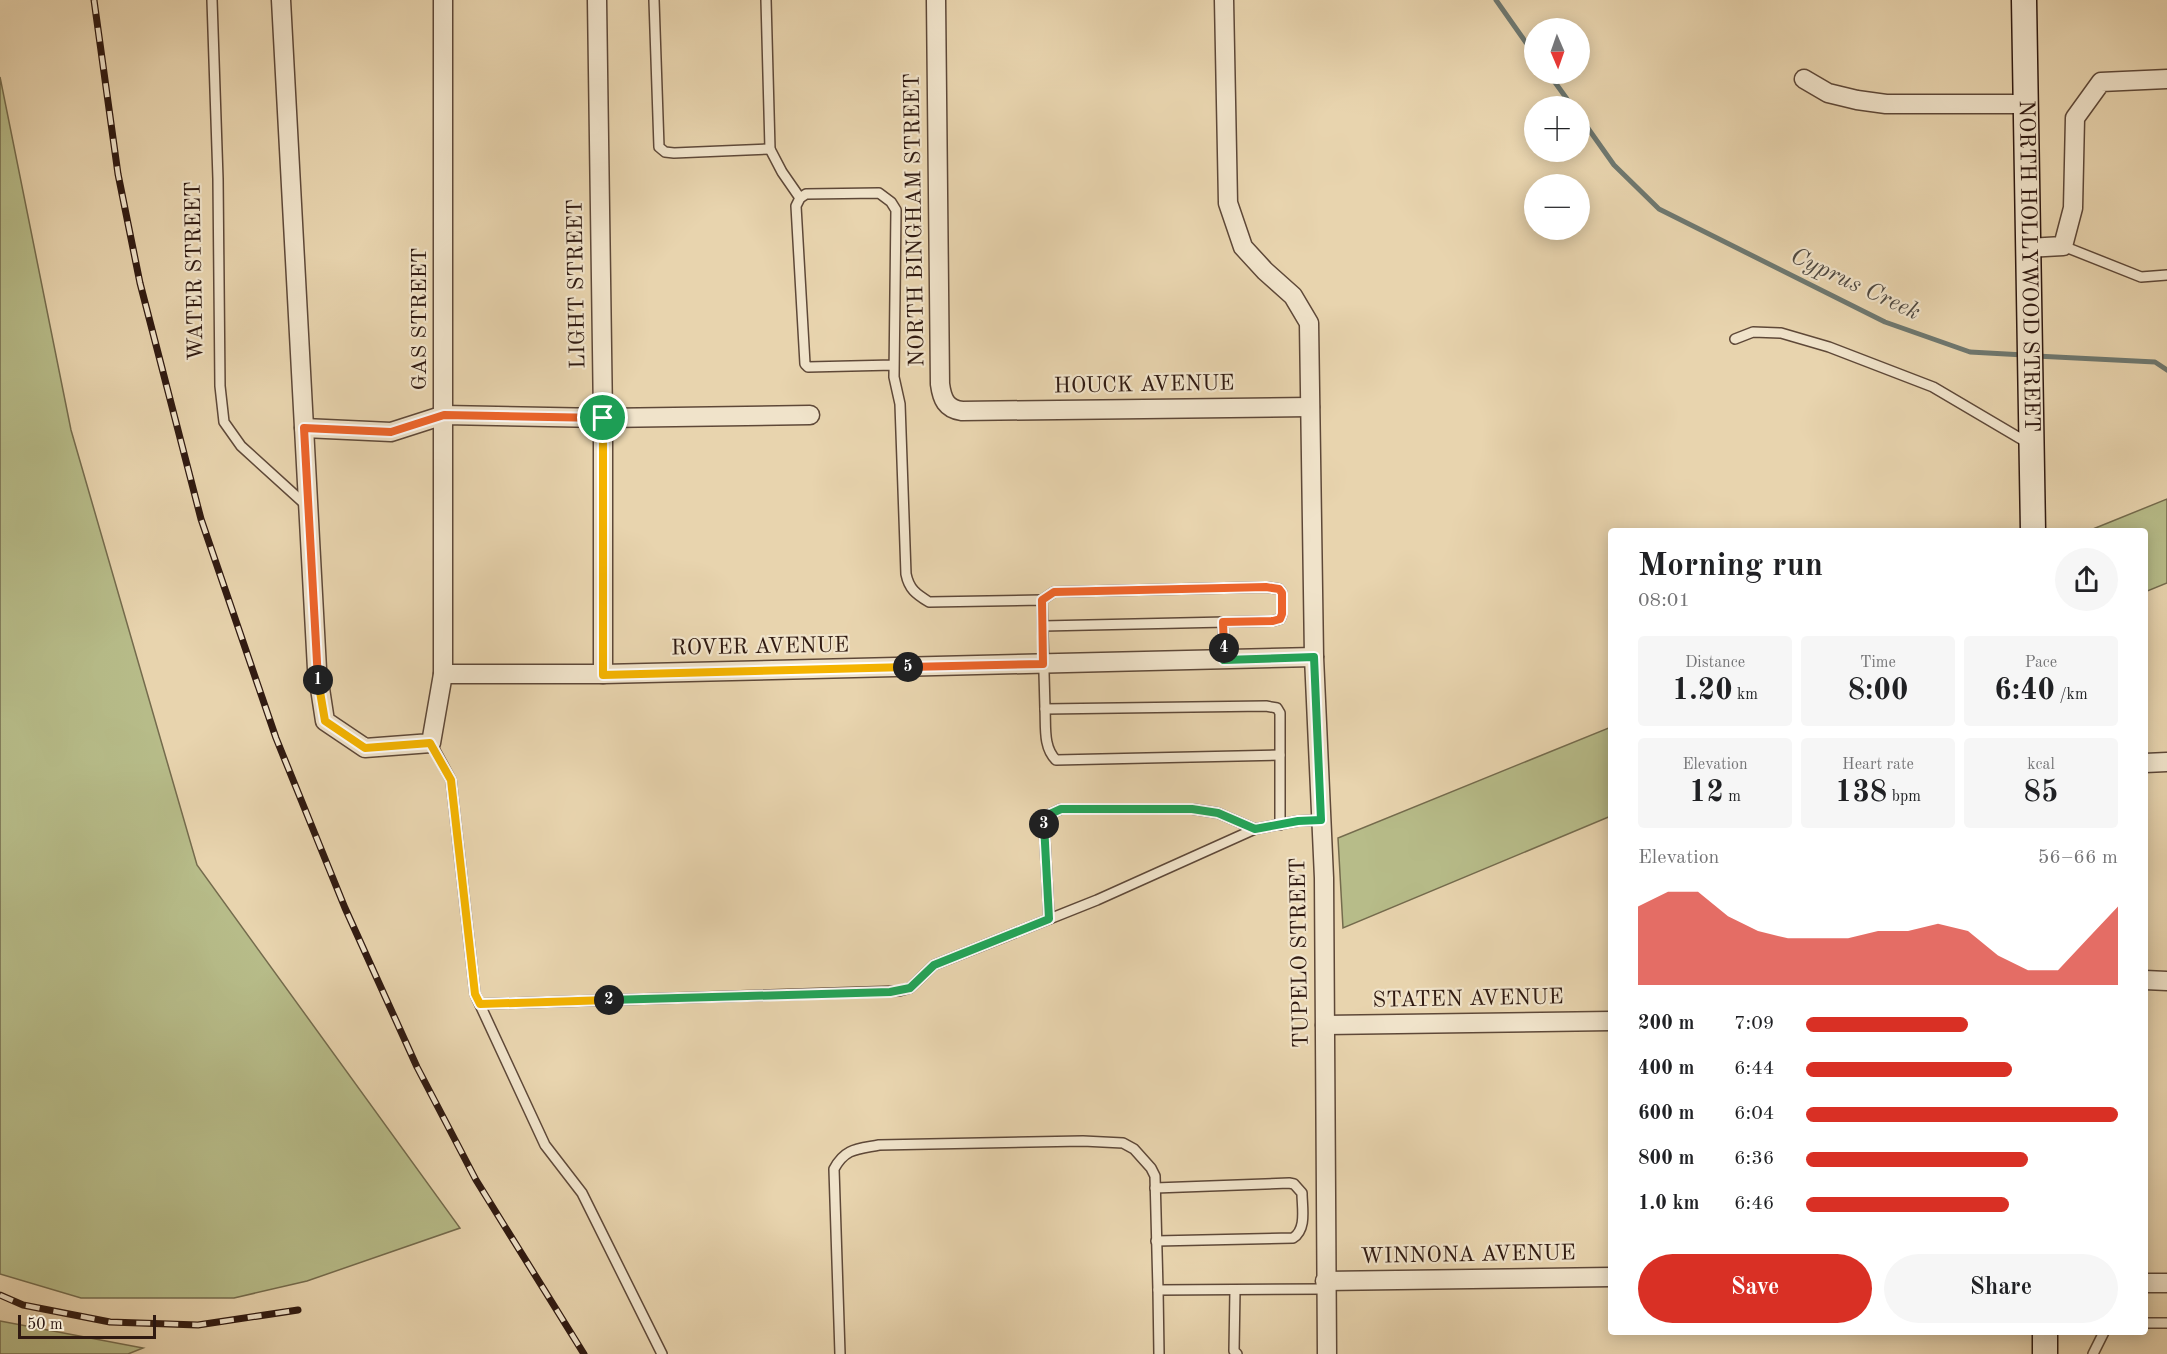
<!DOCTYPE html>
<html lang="en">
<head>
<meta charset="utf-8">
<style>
	:root { --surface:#fff; --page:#f6f6f6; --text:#202124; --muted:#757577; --accent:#d93025 }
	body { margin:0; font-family:"Old Standard TT",serif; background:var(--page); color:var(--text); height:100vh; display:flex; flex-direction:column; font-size:22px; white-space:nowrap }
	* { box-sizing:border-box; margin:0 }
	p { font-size:20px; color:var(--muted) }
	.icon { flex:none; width:33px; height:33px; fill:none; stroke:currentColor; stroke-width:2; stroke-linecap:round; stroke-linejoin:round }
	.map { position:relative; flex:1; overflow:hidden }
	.sheet { position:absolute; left:1608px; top:528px; width:540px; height:807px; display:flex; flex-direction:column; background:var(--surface); border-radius:6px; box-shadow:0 3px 15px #0003 }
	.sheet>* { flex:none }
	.needle { width:39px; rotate:178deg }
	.controls { position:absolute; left:1524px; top:18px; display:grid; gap:12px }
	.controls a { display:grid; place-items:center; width:66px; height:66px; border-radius:50%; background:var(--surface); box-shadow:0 3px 15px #0003; font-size:30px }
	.scale { position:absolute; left:18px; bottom:15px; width:138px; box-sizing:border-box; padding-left:6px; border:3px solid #301a11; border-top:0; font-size:16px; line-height:21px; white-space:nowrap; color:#301a11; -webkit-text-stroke:4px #f0e3ca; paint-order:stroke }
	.pin { position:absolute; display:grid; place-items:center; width:51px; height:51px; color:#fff; margin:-26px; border:3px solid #fff; border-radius:50%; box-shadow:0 2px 6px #0007 }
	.km { position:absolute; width:30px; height:30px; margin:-15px; border-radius:50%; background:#222; color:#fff; font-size:16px; line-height:30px; text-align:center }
	.round { display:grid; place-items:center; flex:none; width:63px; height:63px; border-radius:32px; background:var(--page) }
	.head { display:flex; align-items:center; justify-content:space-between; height:102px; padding:0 30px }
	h1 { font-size:33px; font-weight:700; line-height:45px }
	.stats { display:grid; grid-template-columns:repeat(3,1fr); gap:9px; height:102px; padding:6px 30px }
	.stats div { display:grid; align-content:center; border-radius:6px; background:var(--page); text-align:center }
	.stats b { font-size:30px; font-weight:700 }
	.stats small { font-size:16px; font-weight:400 }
	.stats p { font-size:16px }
	.chart { height:168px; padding:12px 30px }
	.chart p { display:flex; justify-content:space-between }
	.chart svg { width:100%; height:108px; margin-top:6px; fill:var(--accent); opacity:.7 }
	.button { display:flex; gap:12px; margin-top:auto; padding:12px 30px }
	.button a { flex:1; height:69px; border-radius:36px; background:var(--accent); color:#fff; font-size:24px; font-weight:700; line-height:69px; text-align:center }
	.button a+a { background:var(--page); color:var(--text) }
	ul { padding:0 30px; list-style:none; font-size:20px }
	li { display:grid; grid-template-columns:96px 72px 1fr; align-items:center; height:45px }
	li i { height:15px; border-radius:8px; background:var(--accent) }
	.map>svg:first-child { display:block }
	.green { fill:#b7bc89; stroke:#746b4d; stroke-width:1.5 }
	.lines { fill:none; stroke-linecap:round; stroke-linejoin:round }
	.stream { stroke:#6e7870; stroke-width:5 }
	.service-casing { stroke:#5e4838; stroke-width:12 }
	.minor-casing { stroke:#5e4838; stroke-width:21 }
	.secondary-casing { stroke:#301a11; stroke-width:27 }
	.service { stroke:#f0e3ca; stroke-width:9 }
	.minor { stroke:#f0e3ca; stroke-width:18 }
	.secondary { stroke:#f0e3ca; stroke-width:24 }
	.rail-casing { stroke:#301a11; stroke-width:7 }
	.rail { stroke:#f0e3ca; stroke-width:4.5; stroke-dasharray:14; stroke-linecap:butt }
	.split-1-casing { stroke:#fff; stroke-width:12 }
	.split-2-casing { stroke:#fff; stroke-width:12 }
	.split-3-casing { stroke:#fff; stroke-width:12 }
	.split-4-casing { stroke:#fff; stroke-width:12 }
	.split-5-casing { stroke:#fff; stroke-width:12 }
	.split-6-casing { stroke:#fff; stroke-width:12 }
	.split-1 { stroke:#f0652b; stroke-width:8 }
	.split-2 { stroke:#f5b400; stroke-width:8 }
	.split-3 { stroke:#22a559; stroke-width:8 }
	.split-4 { stroke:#22a559; stroke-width:8 }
	.split-5 { stroke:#f0652b; stroke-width:8 }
	.split-6 { stroke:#f5b400; stroke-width:8 }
	.labels { text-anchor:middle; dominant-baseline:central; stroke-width:4.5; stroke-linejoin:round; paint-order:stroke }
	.street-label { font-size:22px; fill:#301a11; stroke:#f0e3ca }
	.water-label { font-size:24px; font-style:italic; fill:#4f4941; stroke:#f0e3ca }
</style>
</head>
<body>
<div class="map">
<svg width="2167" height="1354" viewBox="0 0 2167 1354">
	<rect width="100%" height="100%" fill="#e8d4ae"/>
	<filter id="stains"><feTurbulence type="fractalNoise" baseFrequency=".00333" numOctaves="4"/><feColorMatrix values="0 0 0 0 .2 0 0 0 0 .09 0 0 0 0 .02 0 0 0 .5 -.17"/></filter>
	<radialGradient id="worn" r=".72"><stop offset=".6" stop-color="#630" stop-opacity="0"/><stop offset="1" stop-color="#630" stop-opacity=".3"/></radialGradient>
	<g class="green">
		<path d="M0 77 71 430 197 865 460 1228 307 1281 234 1298H81L0 1274Z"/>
		<path d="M2167 499V583L2145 592V531H2088Z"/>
		<path d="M1611 727V816L1343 928 1338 838Z"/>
		<path d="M0 1321 143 1348 128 1354H0Z"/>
	</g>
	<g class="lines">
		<g class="stream">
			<path d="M1496 0 1534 54"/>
			<path d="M1549 74 1572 106"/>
			<path d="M1580 117 1614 165 1659 209 1885 322 1970 352 2024 355"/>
			<path d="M2036 356 2155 362 2167 370"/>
		</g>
		<g class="service-casing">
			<g id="service">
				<path d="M212 0 218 179 220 386 224 422 241 446 307 506"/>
				<path d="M654 0 659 147 665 152 674 153 770 149"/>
				<path d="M766 0 770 149 782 172 800 198"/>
				<path d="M2063 246 2141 277 2167 275"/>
				<path d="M1735 339 1753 332 1781 333 1829 347 1933 387 2028 443"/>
				<path d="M894 365 808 367 805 364 796 206 800 198 806 194 879 193 891 202 896 210 894 377 900 404 906 574C909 589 916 594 929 602L1042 600 1045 709 1266 706 1277 708 1280 713V825"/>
				<path d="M1042 600 1054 592 1266 587 1279 589 1282 593V614L1280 619 1273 621 1043 626"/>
				<path d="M1223 622 1224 660"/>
				<path d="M1045 709C1046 727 1043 747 1056 760L1280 755"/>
				<path d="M431 743 451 780 475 994 545 1145 582 1193 662 1354"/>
				<path d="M1049 919 1044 823 1050 814 1061 809H1192L1218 813 1255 829"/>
				<path d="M480 1004 899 991 910 988 934 965 1097 900 1255 829 1298 821 1321 820"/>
				<path d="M1155 1188 1289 1183 1294 1184 1302 1193C1302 1208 1307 1229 1293 1238L1156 1241"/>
				<path d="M1235 1290 1234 1351 1237 1354"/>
				<path d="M2145 1323H2167"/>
				<path d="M840 1354 834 1169C845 1148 858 1149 879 1145L1083 1141 1123 1143 1134 1149 1151 1168 1155 1176 1158 1290"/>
				<path d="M1159 1354 1158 1290 1325 1289"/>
				<path d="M2093 1354 2104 1332"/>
			</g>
		</g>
		<g class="minor-casing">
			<g id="minor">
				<path d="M281 0 317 669 325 721 365 748 431 743 443 674H603L1314 657"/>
				<path d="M597 0 603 418V674"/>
				<path d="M936 0 940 384C942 399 946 409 962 411L1310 407"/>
				<path d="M1224 0 1228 203 1243 247 1265 271 1293 296 1309 323 1314 657 1324 878 1327 1354"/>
				<path d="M1804 79 1828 93 1857 100 1886 104H2026"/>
				<path d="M2029 248 2063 246 2073 208 2075 118 2101 82 2167 79"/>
				<path d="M304 428 391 432 444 415 603 418 810 415"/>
				<path d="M443 674V0"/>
				<path d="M2145 763 2167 762"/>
				<path d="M2145 980 2167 981"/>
				<path d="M1325 1025 1611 1021"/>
				<path d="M1325 1281 1611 1277"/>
				<path d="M2145 1283H2167"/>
			</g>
		</g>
		<g class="secondary-casing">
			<g id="secondary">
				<path id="s1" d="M2024 0 2033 531"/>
				<path d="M2045 1332V1354"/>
			</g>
		</g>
		<use href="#service" class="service"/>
		<use href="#minor" class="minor"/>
		<use href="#secondary" class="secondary"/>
		<g class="rail-casing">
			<g id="rail">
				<path d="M94 0 118 174 140 283 201 519 276 738 345 908 417 1067 476 1180 584 1354"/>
				<path d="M0 1295 23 1305 110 1322 198 1325 298 1310"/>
			</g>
		</g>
		<use href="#rail" class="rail"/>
	</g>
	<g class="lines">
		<g class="split-1-casing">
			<path id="split-1" d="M318 680 304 428 391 432 444 415 603 418"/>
		</g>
		<g class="split-2-casing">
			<path id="split-2" d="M318 680 325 721 365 748 430 743 451 780 475 994 480 1004 609 1000"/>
		</g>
		<g class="split-3-casing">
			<path id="split-3" d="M609 1000 890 992 910 988 934 965 1049 919 1044 824"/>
		</g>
		<g class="split-4-casing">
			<path id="split-4" d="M1044 824 1050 814 1061 809H1192L1218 813 1255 829 1298 821 1321 820 1314 657 1224 660V648"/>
		</g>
		<g class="split-5-casing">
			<path id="split-5" d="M908 667 1043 664 1042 600 1054 592 1266 587 1279 589 1282 593V614L1280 619 1273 621 1223 622 1224 648"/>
		</g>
		<g class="split-6-casing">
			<path id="split-6" d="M603 418V675L908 667"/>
		</g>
		<use href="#split-1" class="split-1"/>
		<use href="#split-2" class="split-2"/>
		<use href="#split-3" class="split-3"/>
		<use href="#split-4" class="split-4"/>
		<use href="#split-5" class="split-5"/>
		<use href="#split-6" class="split-6"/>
	</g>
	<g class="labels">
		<g class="street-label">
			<text transform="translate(915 220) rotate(-91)">NORTH BINGHAM STREET</text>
			<text stroke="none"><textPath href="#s1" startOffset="266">NORTH HOLLYWOOD STREET</textPath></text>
			<text transform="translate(195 271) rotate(-91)">WATER STREET</text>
			<text transform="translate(577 284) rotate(-91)">LIGHT STREET</text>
			<text transform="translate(420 319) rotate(-90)">GAS STREET</text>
			<text transform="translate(1144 385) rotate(-1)">HOUCK AVENUE</text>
			<text transform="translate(760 647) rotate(-1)">ROVER AVENUE</text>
			<text transform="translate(1300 953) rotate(-91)">TUPELO STREET</text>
			<text transform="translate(1468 999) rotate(-1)">STATEN AVENUE</text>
			<text transform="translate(1468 1255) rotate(-1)">WINNONA AVENUE</text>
		</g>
		<g class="water-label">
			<text transform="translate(1855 285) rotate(25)">Cyprus Creek</text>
		</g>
	</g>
	<rect width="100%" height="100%" filter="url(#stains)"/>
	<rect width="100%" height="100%" fill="url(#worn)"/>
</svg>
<div class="controls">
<a><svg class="needle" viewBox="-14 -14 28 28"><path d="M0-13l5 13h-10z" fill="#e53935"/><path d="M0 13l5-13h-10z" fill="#757577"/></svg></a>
<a>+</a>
<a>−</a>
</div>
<div class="scale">50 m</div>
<div class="pin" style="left:603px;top:418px;background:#1e9e55"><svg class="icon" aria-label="arrive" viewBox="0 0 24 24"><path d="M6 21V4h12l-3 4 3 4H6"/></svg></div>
<b class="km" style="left:318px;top:680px">1</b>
<b class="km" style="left:609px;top:1000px">2</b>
<b class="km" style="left:1044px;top:824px">3</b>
<b class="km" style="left:1224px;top:648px">4</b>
<b class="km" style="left:908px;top:667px">5</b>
<section class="sheet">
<div class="head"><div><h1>Morning run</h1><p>08:01</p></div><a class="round"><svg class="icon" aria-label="share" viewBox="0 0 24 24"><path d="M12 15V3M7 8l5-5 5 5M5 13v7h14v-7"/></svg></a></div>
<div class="stats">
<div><p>Distance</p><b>1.20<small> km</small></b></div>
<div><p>Time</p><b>8:00</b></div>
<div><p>Pace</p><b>6:40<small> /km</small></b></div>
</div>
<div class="stats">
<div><p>Elevation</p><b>12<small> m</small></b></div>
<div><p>Heart rate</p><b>138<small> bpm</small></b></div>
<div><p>kcal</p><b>85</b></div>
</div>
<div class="chart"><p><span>Elevation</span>56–66 m</p>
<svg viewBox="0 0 160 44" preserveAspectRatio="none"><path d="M0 44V12L10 6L20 6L30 16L40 22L50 25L60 25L70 25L80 22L90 22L100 19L110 22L120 32L130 38L140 38L150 25L160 12V44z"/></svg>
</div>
<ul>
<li><b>200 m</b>7:09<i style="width:52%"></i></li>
<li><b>400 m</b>6:44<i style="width:66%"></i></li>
<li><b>600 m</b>6:04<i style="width:100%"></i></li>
<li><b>800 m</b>6:36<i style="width:71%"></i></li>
<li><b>1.0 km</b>6:46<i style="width:65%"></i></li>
</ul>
<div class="button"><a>Save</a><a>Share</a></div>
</section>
</div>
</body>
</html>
